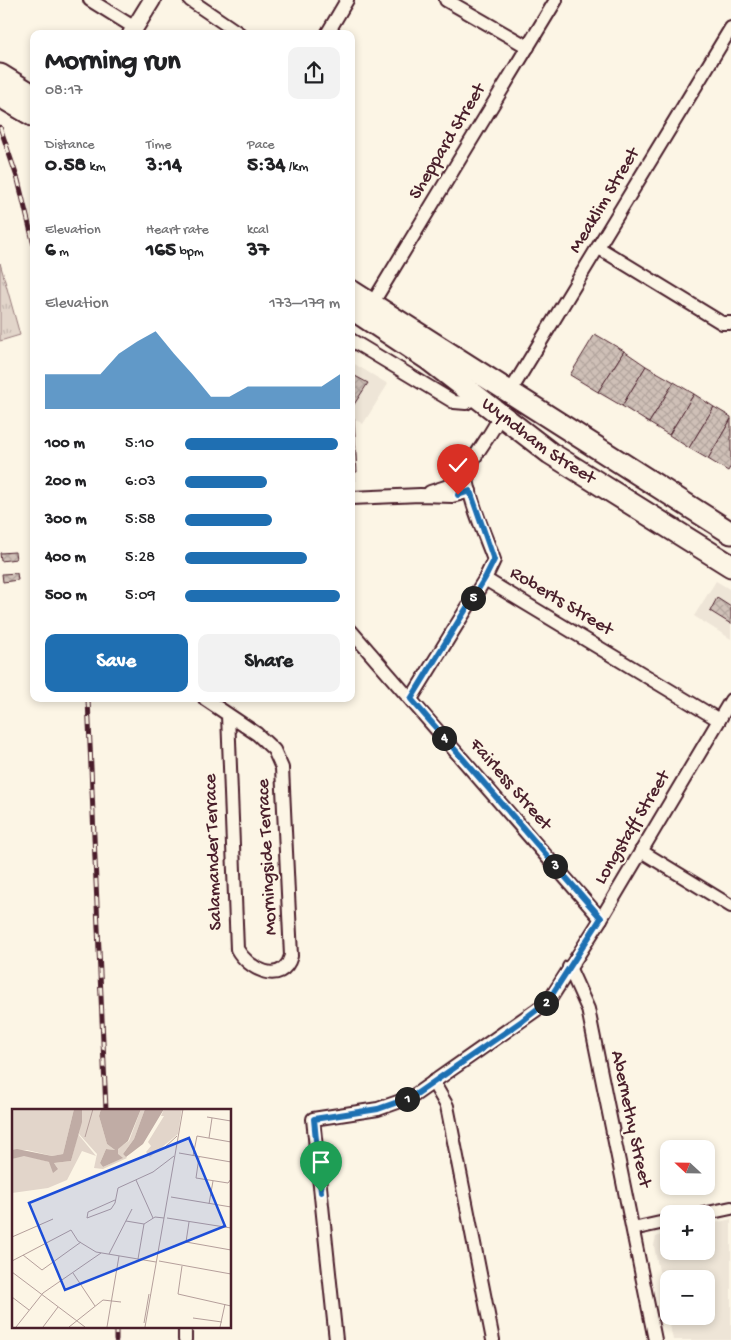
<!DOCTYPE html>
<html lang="en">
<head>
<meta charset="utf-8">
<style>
	:root { --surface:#fff; --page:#f2f2f2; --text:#202124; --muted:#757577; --accent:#1f6fb2 }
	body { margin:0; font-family:"Gochi Hand",sans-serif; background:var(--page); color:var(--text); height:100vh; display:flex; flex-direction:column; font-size:19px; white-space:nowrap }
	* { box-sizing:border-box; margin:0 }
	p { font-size:16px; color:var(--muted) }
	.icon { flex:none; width:28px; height:28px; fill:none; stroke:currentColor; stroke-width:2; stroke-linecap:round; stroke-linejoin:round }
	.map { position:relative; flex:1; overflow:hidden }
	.panel { position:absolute; left:30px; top:30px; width:325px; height:672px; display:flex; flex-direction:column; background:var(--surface); border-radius:10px; box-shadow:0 2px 8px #0003 }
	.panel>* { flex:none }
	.needle { width:32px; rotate:292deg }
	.tools { position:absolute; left:660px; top:1140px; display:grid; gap:10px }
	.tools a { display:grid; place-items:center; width:55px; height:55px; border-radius:10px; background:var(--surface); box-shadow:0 2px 8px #0003; font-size:25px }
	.pin { position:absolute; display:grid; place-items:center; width:42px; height:42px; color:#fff; margin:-51px -21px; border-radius:50% 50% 50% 0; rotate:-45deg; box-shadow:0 0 5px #0007 }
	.pin .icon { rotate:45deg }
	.km { position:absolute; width:25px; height:25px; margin:-12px; border-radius:50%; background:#222; color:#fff; font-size:14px; line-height:25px; text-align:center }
	.round { display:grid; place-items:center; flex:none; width:52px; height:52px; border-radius:10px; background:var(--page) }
	.overview { display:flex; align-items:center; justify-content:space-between; height:85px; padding:0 15px }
	h1 { font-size:28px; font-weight:700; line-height:38px }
	.stats { display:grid; grid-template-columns:repeat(3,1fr); gap:8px; height:85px; padding:5px 15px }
	.stats div { display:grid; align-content:center }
	.stats b { font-size:21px; font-weight:700 }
	.stats small { font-size:14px; font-weight:400 }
	.stats p { font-size:14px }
	.chart { height:140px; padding:10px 15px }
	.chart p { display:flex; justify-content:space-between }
	.chart svg { width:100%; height:90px; margin-top:5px; fill:var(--accent); opacity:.7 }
	.action { display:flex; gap:10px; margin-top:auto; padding:10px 15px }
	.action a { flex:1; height:58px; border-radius:10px; background:var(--accent); color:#fff; font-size:20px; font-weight:700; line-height:58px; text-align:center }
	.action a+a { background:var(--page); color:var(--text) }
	ul { padding:0 15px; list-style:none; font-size:16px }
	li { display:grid; grid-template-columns:80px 60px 1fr; align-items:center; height:38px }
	li i { height:12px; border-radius:6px; background:var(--accent) }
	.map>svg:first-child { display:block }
	.built { fill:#eee5d7; fill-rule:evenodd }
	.park { fill:url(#park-tufts); stroke:#967a7a }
	.building { fill:url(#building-cross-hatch); stroke:#4a1f2b }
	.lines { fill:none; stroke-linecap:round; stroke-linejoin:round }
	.minor-casing { stroke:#4a1f2b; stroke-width:16 }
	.tertiary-casing { stroke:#4a1f2b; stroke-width:20 }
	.trunk-casing { stroke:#4a1f2b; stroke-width:25 }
	.minor { stroke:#fcf5e5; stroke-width:12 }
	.tertiary { stroke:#fcf5e5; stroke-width:16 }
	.trunk { stroke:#fcf5e5; stroke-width:21 }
	.rail-casing { stroke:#4a1f2b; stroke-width:5 }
	.rail { stroke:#fcf5e5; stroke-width:3; stroke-dasharray:9; stroke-linecap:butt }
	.route-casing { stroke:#fff; stroke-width:10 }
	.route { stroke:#1f6fb2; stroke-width:6 }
	.labels { text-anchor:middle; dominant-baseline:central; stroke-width:4; stroke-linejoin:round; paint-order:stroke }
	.street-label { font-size:19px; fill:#4a1f2b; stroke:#fcf5e5 }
	.inset-road { fill:none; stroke:#b59f9b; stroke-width:1 }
	.view { fill:#1d4ed8; fill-opacity:0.15; stroke:#1d4ed8; stroke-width:2.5 }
	.inset-edge { fill:none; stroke:#4a1f2b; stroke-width:2.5 }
</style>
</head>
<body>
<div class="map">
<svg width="731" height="1340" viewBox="0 0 731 1340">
	<defs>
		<pattern id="park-tufts" width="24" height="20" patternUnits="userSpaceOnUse" patternTransform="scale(1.25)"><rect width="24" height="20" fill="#e2d5ca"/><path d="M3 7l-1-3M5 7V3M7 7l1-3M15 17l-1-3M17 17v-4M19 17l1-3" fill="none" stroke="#c3b6ae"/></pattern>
		<pattern id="building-cross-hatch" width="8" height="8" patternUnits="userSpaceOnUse" patternTransform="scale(1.25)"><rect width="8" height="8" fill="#cfc0b7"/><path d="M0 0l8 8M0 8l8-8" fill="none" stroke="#b3a59e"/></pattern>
	</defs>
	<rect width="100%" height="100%" fill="#fcf5e5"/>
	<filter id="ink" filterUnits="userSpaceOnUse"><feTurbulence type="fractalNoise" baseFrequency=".02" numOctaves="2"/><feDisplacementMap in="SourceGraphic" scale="10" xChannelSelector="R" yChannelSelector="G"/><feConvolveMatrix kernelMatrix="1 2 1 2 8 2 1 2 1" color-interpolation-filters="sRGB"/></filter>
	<g filter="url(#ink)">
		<g class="built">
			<path d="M351 362 388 384 363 424 354 419 357 481H351Z"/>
			<path d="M716 581 731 590V639L694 616Z"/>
			<path d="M731 1219V1340H673L654 1246 656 1237 669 1232V1251H706V1225ZM669 1279H706V1316H669Z"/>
		</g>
		<path class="park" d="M0 263 20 335 0 341Z"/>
		<g class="building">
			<path d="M595 334 624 351 598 392 570 375Z"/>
			<path d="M624 351 646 366 622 406 598 392Z"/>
			<path d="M646 366 674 382 649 423 622 406Z"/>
			<path d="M355 376 368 383 351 409V381Z"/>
			<path d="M674 382 694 394 669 435 649 423Z"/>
			<path d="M694 394 714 407 689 448 669 435Z"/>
			<path d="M714 407 731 417V419L708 459 689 448Z"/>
			<path d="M351 418H354L357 472H351Z"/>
			<path d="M731 419V466L728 471 708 459Z"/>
			<path d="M15 552 16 559 1 561 0 553Z"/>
			<path d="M17 573 18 580 3 582 2 574Z"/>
			<path d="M717 598 731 607V624L710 611Z"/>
		</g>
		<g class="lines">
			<g class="minor-casing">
				<g id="minor">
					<path d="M90 0 135 28"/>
					<path d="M190 0 240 34"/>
					<path d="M446 0 528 47"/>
					<path d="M327 34 347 0"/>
					<path d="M599 248 722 323H731"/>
					<path d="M372 304 556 0"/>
					<path d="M351 340 454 402 466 403 477 396"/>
					<path d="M510 392 731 28"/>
					<path d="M500 415C492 436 474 452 468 472 463 486 488 543 494 560L485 579 719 720"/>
					<path d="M430 492 467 480"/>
					<path d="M351 498 420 495 452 496 470 491"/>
					<path d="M351 631 601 919"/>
					<path d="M205 699 257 734 274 750 282 768 291 956C282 987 248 969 237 949L228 715"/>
					<path d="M411 699 485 579"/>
					<path d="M641 851 731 906"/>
					<path d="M569 967 588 1009 655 1340"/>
					<path d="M433 1082 447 1106 493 1340"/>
					<path d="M703 1214 731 1208"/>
					<path d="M633 1229 669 1221"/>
					<path d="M185 1326V1340"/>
					<path d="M336 1340 313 1119 378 1109 412 1097 549 1001 601 919 731 700"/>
				</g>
			</g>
			<g class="tertiary-casing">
				<path id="tertiary" d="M131 34 152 0"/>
			</g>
			<g class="trunk-casing">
				<g id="trunk">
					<path d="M0 75 34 96"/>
					<path d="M0 96 34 116"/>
					<path d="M351 291 731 533"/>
					<path id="s1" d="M351 308 428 359 550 453 731 566"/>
				</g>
			</g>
			<use href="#minor" class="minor"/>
			<use href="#tertiary" class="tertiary"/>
			<use href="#trunk" class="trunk"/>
			<g class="rail-casing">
				<g id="rail">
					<path d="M0 127 18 180 34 245"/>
					<path d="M88 699 106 1110"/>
					<path d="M116 1326V1340"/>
				</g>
			</g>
			<use href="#rail" class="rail"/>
		</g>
	</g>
	<g class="lines" filter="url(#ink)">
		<g class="route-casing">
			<path id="route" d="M321 1192 314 1119 378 1109 412 1097 522 1021 548 1001 601 918 411 699 485 578 494 560 470 491 458 495"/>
		</g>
		<use href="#route" class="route"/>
	</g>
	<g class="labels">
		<g class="street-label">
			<text transform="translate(448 142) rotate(-59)">Sheppard Street</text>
			<text transform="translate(605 201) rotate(-59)">Meaklim Street</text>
			<text stroke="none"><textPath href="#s1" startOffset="230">Wyndham Street</textPath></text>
			<text transform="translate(561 602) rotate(31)">Roberts Street</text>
			<text transform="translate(510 785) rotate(49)">Fairless Street</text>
			<text transform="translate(633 828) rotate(-59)">Longstaff Street</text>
			<text transform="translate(214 852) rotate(-92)">Salamander Terrace</text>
			<text transform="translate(268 857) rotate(-93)">Morningside Terrace</text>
			<text transform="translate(630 1119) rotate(78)">Abernethy Street</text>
		</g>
	</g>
	<g transform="translate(12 1109)">
		<rect width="219" height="219" fill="#fcf5e5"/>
		<path d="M0 0H62L51 45 40 47 15 41H0ZM66 25 84 47 70 42 55 71 36 79 0 84V50L12 46 37 53 46 60 42 54 59 52Z" fill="#e2d5ca"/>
		<path d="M70 0H89L87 7 95 35 103 41 94 40 88 54 91 58 110 49 105 45 106 39 117 32 129 0H133L122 30 111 45 115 49 91 60 82 59 85 45 67 25ZM152 0H170L166 25 138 48 134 43 139 37 136 33 152 7H149Z" fill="#e2d5ca"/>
		<path d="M62 0H70V13L59 52 42 54 46 60 41 64 37 53 12 47 0 50V41L5 40 40 47 51 45ZM89 0H129L116 32 106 40V45L111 49 91 58 88 54 94 40 103 41 95 35 87 7ZM133 0H152L131 35 114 48 111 45 122 30Z" fill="#c0aca5"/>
		<path class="inset-road" d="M195 8 219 12M73 28 81 0M197 29 200 9M152 39 165 27M167 44 219 53M181 47 185 27 219 33M187 48 184 69 216 74 219 70M124 71 141 109M159 88 219 98M103 91 76 103 75 109 99 100 103 94 106 79 141 63 162 47M197 95 201 72M155 109 219 119M114 112 132 115M177 113 174 133 219 141M0 128 41 110M97 145 120 100M11 146 30 161 69 133M126 150 132 115 143 108 152 109M0 152 59 121 66 132 84 143 144 153M147 152 219 165M170 157 166 185 219 197M0 163 73 218M61 164 83 197M0 188 17 201M181 209 210 213M132 214 137 185M4 218 31 184 89 144M31 218 46 198M57 218 91 191 109 193M95 218 107 147M133 218 171 0M208 218 213 195"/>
		<path class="view" d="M177 29 213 117 53 181 17 94Z"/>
		<rect width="219" height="219" class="inset-edge"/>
	</g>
</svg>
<div class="tools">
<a><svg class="needle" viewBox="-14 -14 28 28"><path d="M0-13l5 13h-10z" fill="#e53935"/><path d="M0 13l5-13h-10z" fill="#757577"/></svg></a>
<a>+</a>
<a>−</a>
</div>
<div class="pin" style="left:321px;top:1192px;background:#1e9e55"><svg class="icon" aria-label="arrive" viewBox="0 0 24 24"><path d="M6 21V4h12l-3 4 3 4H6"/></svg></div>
<div class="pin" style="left:458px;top:495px;background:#d93025"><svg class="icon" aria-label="check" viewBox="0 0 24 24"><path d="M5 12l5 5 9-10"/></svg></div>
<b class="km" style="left:407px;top:1099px">1</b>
<b class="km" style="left:546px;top:1003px">2</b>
<b class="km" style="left:555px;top:866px">3</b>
<b class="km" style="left:444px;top:738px">4</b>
<b class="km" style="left:473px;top:598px">5</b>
<section class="panel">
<div class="overview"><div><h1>Morning run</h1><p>08:17</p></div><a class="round"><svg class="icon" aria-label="share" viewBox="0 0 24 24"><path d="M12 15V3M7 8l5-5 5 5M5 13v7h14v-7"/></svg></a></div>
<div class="stats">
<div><p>Distance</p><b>0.58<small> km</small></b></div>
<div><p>Time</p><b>3:14</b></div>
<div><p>Pace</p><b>5:34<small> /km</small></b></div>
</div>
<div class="stats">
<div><p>Elevation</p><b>6<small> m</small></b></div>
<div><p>Heart rate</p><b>165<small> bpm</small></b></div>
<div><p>kcal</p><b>37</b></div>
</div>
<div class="chart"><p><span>Elevation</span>173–179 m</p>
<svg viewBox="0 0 160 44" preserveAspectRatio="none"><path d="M0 44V27L10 27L20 27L30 27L40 17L50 11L60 6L70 17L80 27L90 38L100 38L110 33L120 33L130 33L140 33L150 33L160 27V44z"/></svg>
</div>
<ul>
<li><b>100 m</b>5:10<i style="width:99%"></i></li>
<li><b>200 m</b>6:03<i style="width:53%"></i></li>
<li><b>300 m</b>5:58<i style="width:56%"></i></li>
<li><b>400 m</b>5:28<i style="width:79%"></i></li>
<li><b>500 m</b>5:09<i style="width:100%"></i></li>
</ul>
<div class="action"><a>Save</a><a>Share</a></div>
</section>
</div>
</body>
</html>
